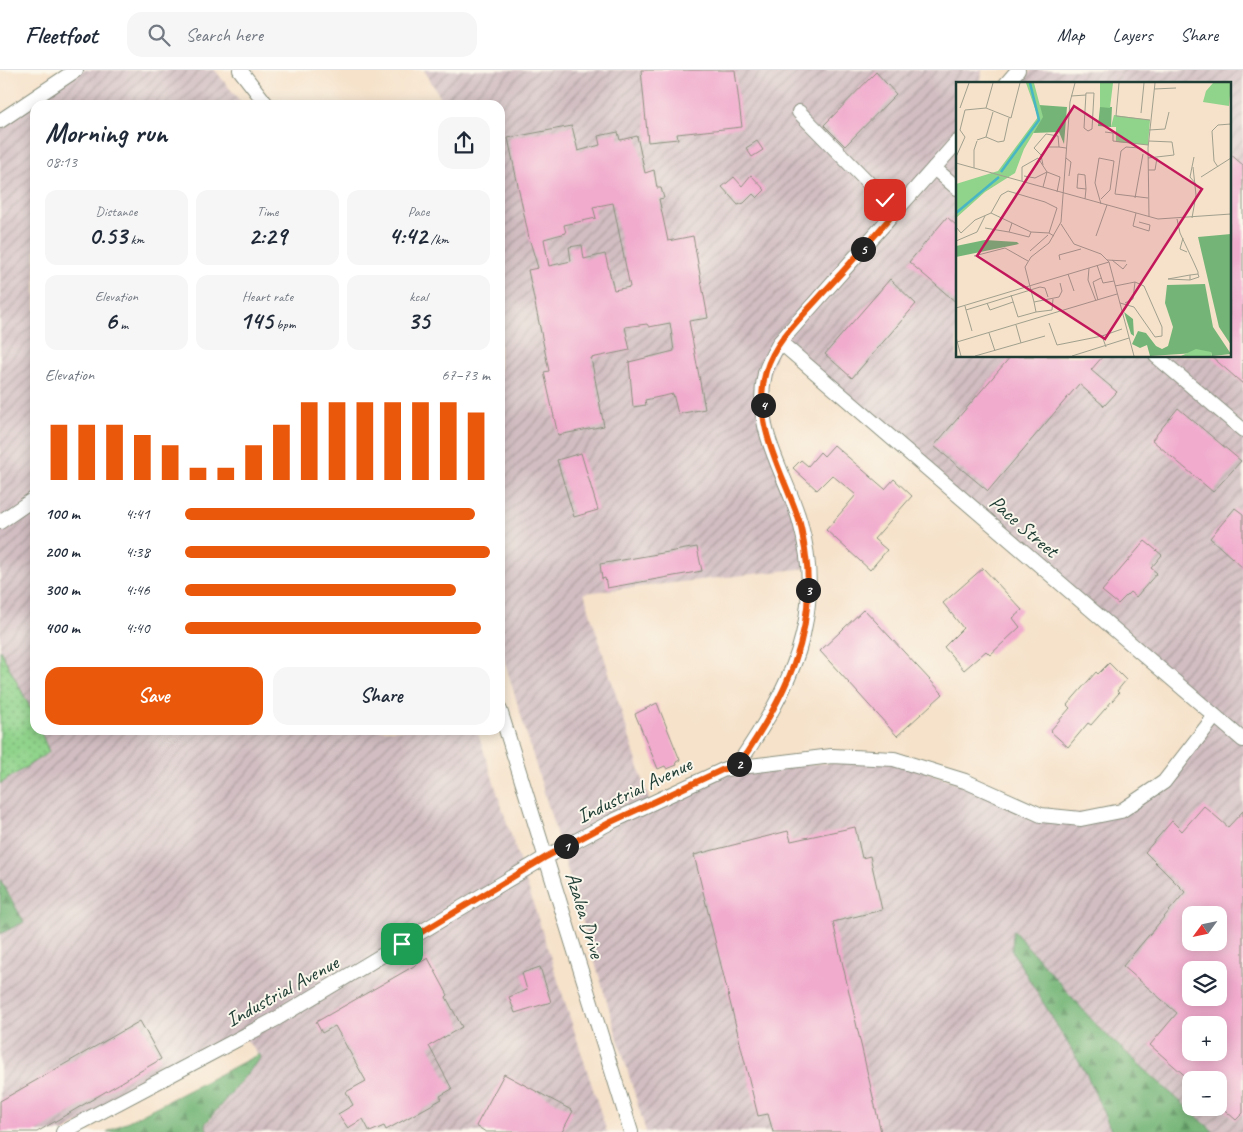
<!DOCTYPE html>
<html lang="en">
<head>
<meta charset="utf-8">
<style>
	:root { --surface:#fff; --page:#f6f6f7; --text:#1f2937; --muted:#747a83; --line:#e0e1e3; --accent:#ea580c }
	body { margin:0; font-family:Caveat,sans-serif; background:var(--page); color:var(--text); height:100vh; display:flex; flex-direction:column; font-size:19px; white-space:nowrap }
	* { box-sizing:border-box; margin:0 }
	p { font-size:16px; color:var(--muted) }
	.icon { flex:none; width:28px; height:28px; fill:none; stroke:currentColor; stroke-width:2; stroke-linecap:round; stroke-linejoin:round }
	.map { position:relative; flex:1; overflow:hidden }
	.details { position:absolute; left:30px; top:30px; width:475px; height:635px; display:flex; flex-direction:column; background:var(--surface); border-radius:15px; box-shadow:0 2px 12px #0003 }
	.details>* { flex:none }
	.needle { width:32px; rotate:237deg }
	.buttons { position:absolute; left:1182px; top:836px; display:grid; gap:10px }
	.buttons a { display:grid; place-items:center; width:45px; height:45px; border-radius:10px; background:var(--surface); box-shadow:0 2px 12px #0003; font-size:25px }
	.pin { position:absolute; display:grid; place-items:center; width:42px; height:42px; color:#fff; margin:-21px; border-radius:10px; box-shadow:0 2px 8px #0006 }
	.km { position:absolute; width:25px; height:25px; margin:-12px; border-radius:50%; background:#222; color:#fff; font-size:14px; line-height:25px; text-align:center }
	.round { display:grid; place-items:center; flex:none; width:52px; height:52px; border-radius:15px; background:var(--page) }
	.overview { display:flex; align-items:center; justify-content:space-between; height:85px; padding:0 15px }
	h1 { font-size:28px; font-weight:800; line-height:38px }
	.figures { display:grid; grid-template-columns:repeat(3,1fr); gap:8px; height:85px; padding:5px 15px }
	.figures div { display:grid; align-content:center; border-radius:12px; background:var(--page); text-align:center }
	.figures b { font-size:25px; font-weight:800 }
	.figures small { font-size:14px; font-weight:400 }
	.figures p { font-size:14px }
	.chart { height:140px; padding:10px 15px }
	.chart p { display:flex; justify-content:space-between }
	.chart svg { width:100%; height:90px; margin-top:5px; stroke:var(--accent); stroke-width:6 }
	.button { display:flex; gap:10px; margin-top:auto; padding:10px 15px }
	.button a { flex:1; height:58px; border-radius:15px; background:var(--accent); color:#fff; font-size:20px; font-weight:800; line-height:58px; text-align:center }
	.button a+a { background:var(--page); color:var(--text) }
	ul { padding:0 15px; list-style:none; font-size:16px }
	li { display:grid; grid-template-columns:80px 60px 1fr; align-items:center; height:38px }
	li i { height:12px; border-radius:6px; background:var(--accent) }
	header { display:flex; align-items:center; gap:30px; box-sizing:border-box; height:70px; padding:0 25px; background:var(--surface); border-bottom:1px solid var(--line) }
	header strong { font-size:24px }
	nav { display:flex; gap:28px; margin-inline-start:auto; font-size:18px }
	.search { width:350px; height:45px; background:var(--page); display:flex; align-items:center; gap:12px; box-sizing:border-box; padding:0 18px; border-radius:15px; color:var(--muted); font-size:19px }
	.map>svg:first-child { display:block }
	.industrial { fill:url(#industrial-furrows); fill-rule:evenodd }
	.grass { fill:url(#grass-dots); stroke:#588860 }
	.forest { fill:url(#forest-firs); stroke:#4a7956 }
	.building { fill:#f1abcd; fill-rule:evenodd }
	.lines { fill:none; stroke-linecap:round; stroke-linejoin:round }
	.minor-casing { stroke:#8a907f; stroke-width:16 }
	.minor { stroke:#fff; stroke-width:14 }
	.route-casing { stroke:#fff; stroke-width:10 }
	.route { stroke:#ea580c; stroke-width:6 }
	.labels { text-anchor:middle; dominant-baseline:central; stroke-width:4; stroke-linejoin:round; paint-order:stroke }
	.street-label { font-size:21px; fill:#1f3d34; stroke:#fbf7ec }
	.inset-river { fill:none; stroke:#48b6c3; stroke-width:2.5 }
	.inset-road { fill:none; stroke:#a0a08e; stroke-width:1 }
	.view { fill:#c2185b; fill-opacity:0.15; stroke:#c2185b; stroke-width:2.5 }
	.inset-edge { fill:none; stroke:#1f3d34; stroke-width:2.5 }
</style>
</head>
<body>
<header>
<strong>Fleetfoot</strong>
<div class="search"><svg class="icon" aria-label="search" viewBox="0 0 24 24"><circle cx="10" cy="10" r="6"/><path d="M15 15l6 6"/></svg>Search here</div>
<nav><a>Map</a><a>Layers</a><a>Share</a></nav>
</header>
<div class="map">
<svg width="1243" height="1062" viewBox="0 0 1243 1062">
	<defs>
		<pattern id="industrial-furrows" width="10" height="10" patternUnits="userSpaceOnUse" patternTransform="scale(1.25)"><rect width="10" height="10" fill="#d2bec2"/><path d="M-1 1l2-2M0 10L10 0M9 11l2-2" fill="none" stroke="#aa9c9e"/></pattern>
		<pattern id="grass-dots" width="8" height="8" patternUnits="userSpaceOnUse" patternTransform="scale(1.25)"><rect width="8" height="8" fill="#90d38b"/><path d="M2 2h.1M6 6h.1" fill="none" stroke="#75ac72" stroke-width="1.8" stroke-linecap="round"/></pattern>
		<pattern id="forest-firs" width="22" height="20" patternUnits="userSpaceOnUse" patternTransform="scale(1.25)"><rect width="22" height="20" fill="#74b577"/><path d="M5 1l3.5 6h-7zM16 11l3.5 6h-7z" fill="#5f9462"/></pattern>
	</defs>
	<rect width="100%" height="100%" fill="#fbf7ec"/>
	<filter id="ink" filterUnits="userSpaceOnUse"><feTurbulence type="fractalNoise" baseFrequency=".02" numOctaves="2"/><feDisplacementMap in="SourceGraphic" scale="10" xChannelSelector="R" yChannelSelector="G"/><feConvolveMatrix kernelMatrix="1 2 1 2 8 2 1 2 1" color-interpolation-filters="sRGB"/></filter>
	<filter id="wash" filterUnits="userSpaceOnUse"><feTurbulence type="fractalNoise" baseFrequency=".0096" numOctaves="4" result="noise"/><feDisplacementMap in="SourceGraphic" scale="20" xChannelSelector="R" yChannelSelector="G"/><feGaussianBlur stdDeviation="1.12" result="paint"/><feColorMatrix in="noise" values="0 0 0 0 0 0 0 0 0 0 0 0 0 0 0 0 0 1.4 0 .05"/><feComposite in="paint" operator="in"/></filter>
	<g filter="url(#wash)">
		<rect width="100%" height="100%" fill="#f6e2ca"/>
		<g class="industrial">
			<path d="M76 0H215L243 35H35V649L0 580V51Z"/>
			<path d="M424 0H982L981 14H957V286H1229V14H1018L1032 0H1243V1062H1214L1099 958 1082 939 1087 1005 1112 1062H646L500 576V35H445ZM780 272 1214 646 1164 712 1121 741 1041 745 894 689 725 699 650 733 584 523 808 498 762 326ZM1191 845H1219V872H1191ZM1191 900H1219V928H1191ZM1191 955H1219V982H1191ZM1191 1010H1219V1038H1191Z"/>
			<path d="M40 660H477L607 1062H208L205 1055 260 987 243 966 63 1062H0V864L24 851 0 809V714L49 682Z"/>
		</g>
		<path class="grass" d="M0 580 34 645 35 660H40L49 682 0 714Z"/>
		<g class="forest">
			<path d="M0 809 24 852 0 864Z"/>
			<path d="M1013 860 1099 958 1214 1062H1112L1087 1005 1012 881Z"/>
			<path d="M259 984 261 987 205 1054 208 1062H107Z"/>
		</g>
		<g id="blocks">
			<g class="building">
				<path d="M641 0H735L742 57 677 64 678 69 648 72Z"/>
				<path d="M876 2 896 24 845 76 824 55Z"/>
				<path d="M572 56 578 81 600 75 598 66 618 62 620 70 637 66 645 103 654 100 657 118H661L664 128 659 129 668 171 693 166 708 248 689 251 705 339 678 344 673 324 645 330 646 335 633 337 629 292 674 281 670 253 649 257 647 254 625 257 630 280 591 288 604 356 558 365 544 302 549 301 528 200 538 198 529 168 508 68ZM613 133 630 217 614 220 605 184 584 189 582 175 569 177 571 191 549 196 544 169 566 163 564 155 596 148 593 137Z"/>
				<path d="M757 71 763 80 752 87 746 78Z"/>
				<path d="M1229 83 1243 95V314L1211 286H1229Z"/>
				<path d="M751 105 765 120 757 128 753 124 744 133 738 135 722 117 734 107 742 116Z"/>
				<path d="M947 147 957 156V233L909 192Z"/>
				<path d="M890 209 916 234 852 308 825 284Z"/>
				<path d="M1011 286H1103L1091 300 1117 322 1104 336 1079 314 988 421 934 376Z"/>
				<path d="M1178 338 1241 391 1213 422 1152 370Z"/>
				<path d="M834 375 885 419 894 409 912 426 874 469 887 480 870 500 826 460 856 425 832 405 817 420 793 398 801 390 808 396 820 382 824 386Z"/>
				<path d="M581 383 598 440 574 447 557 390Z"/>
				<path d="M1235 438 1243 444V498L1210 468Z"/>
				<path d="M1145 471 1162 485 1151 498 1157 503 1136 527 1130 522 1118 534 1102 521Z"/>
				<path d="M697 477 702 501 607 518 605 508 602 509 600 494Z"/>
				<path d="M983 498 1022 540 1013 548 1020 557 990 585 986 581 964 600 944 577 963 558 943 533Z"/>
				<path d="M864 539 943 624 897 666 820 581Z"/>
				<path d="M1109 593 1126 610 1117 621 1119 623 1091 655 1088 653 1068 677 1050 661 1070 638 1067 635 1096 602 1098 604Z"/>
				<path d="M657 633 680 690 676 692 677 695 667 699 665 696 658 699 635 644Z"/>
				<path d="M1204 736 1228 757 1243 741V1043L1236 1050 1219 1035V1010H1190L1150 975 1177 943 1123 896 1185 822 1145 782 1172 751 1182 761ZM1191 845H1219V872H1191ZM1191 900H1219V928H1191ZM1191 955H1219V982H1191Z"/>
				<path d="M855 757 862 788 870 786 882 840 833 852 881 1062H773L768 1044 758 1046 694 785 788 761 791 771Z"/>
				<path d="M428 888 448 925 446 927 462 957 429 976 452 1019 440 1026 442 1029 386 1060 384 1056 370 1062 363 1049 348 1058 338 1044 353 1035 346 1022 366 1011 335 956 322 963 316 952Z"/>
				<path d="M540 897 551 932 515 943 509 927 527 920 522 903Z"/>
				<path d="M140 951 161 989 37 1062H0V1031Z"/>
				<path d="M504 1004 573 1041 562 1062H486L476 1056Z"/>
			</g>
		</g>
	</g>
	<g filter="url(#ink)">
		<use href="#blocks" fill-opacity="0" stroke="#8a907f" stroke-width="1"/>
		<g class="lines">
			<g class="minor-casing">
				<g id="minor">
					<path d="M240 0 267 35"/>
					<path d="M1006 14 1018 0"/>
					<path d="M799 42 896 141"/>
					<path d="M0 51 76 0"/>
					<path d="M934 98 957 118"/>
					<path d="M780 272 1243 670"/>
					<path d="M1156 286 1243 360"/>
					<path d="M0 452 35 428"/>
					<path d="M500 640 631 1062"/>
					<path d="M737 696C790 618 827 548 800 452 785 400 752 360 765 303 768 292 775 281 780 272L957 72"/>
					<path d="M63 1062 276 949 546 787 611 752 725 699 832 686 894 689 965 711 1041 745 1081 749 1121 741 1164 712 1215 646"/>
				</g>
			</g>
			<use href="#minor" class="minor"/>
		</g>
	</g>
	<g class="lines" filter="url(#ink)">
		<g class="route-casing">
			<path id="route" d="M402 874 546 787 611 752 724 699 738 696C784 627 819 566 805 479 803 470 802 459 799 450 783 402 751 354 766 301 775 270 802 247 823 223 848 196 872 169 896 141L885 130"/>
		</g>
		<use href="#route" class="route"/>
	</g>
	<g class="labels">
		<g class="street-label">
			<text transform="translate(1024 456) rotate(41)">Pace Street</text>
			<text transform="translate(634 720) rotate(-26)">Industrial Avenue</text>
			<text transform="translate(585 845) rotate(73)">Azalea Drive</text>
			<text transform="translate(282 921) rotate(-29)">Industrial Avenue</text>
		</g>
	</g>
	<g transform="translate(956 12)">
		<rect width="275" height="275" fill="#f6e2ca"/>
		<path d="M158 33 194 38 192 63 160 60V45H155Z" fill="#90d38b"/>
		<path d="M83 23 111 25 108 62 103 50 77 51 86 35ZM144 25H156L155 45 142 44ZM275 152V263L263 245 242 155ZM29 158 61 160 63 162 0 175V164ZM249 202 257 245 275 272 256 274 255 270 194 274 191 263 184 266 176 262 182 249 190 251 200 264 206 267 212 264 217 245 209 221 211 203ZM168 230 177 237 178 254 175 252Z" fill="#74b577"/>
		<path d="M70 1H78L87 35 68 67 59 91 29 110 0 136V102L42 89 82 35ZM144 1H157L154 26 144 25ZM240 267 255 270 256 274H225Z" fill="#90d38b"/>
		<path d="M257 1H275L273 24 247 20 250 9Z" fill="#90d38b"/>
		<path class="inset-river" d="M45 90 83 38 74 1M0 131 43 95"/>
		<path class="inset-road" d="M163 1 160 34 194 38M198 7 220 6M130 11H138L136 47 132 49 128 46ZM115 14 130 13M4 26 13 1M30 26 37 1M185 31 188 1M193 48 209 47 213 30M149 50 157 51V59L192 63M9 55 4 48 9 28 30 26 55 36 64 1M30 55 42 60 48 59 53 36M21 58 30 55 37 30M192 72 184 66 170 65 165 69 159 112 192 116M85 73 92 65H103M0 75 9 55M238 75 234 95 240 102M110 76 115 80 113 94M192 76 218 73 216 60 193 59M0 81 202 137 275 132M87 83 85 73 78 66 90 52 102 54 103 65 110 66M262 85 258 79 256 49 262 43 275 42M18 86V68L21 59M192 88H199L201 76M245 95 275 76M66 99V85L82 76 91 90 79 96 68 94M87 105 91 90 104 95 101 110M179 116 187 72M129 117 130 107 129 93 122 92 121 106 130 107M145 117 154 108 158 79 143 76 139 101 145 122M180 131 177 144 193 149 194 143 183 140M193 135 192 66 199 1M236 136 240 113 237 85M221 137 224 151 238 181 242 190V192L243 195 234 198V193L242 192M105 142 118 162 145 172 153 180 178 274M0 145 5 151 19 138 35 131M29 146 53 150 56 141M53 150 73 155 75 150M93 151 75 150 35 131 45 113 52 109 89 120 101 126 93 151 98 154M140 154 151 123M227 156 224 167 231 170M0 159 21 150 29 134M74 169 92 153M18 174 49 166 72 179M104 178 103 173 125 167M151 178 170 179M156 178 167 187 171 182M141 183 147 201 158 199M133 186 132 198 140 219M112 192 118 209M234 193 212 197 234 198M104 201 106 209 103 215 78 220 69 185 75 175 93 161 105 140 114 20 119 1M159 204 179 200M55 213 62 235 80 230 78 220M142 218 137 200 145 196M31 221 34 228 57 220M164 221 178 225 199 255 206 254V245L188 204 179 200 177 217 169 221M9 224 10 228 84 205 89 206 92 215M0 226 153 180M10 228 16 249M80 230 96 228 97 217M93 241 101 263 146 254 150 265M60 243 65 261M33 251 39 269M146 254 166 247M0 255 5 274M1 260 161 212M19 274 89 254M116 274 173 256"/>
		<path class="view" d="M118 24 246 107 149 257 21 174Z"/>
		<rect width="275" height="275" class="inset-edge"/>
	</g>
</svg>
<div class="buttons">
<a><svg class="needle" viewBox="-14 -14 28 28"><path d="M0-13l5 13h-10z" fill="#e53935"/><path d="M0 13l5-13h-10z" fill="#747a83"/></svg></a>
<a><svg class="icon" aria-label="layers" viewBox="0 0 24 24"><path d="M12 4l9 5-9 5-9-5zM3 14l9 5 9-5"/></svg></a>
<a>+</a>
<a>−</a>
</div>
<div class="pin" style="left:402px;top:874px;background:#1e9e55"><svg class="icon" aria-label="arrive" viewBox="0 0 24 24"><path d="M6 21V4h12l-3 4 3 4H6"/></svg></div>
<div class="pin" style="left:885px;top:130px;background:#d93025"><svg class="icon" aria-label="check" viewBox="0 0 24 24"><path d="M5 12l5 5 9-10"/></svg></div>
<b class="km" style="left:566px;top:776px">1</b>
<b class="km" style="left:739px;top:694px">2</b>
<b class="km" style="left:808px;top:520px">3</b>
<b class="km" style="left:763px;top:335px">4</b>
<b class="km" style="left:863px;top:179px">5</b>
<section class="details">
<div class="overview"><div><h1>Morning run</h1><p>08:13</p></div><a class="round"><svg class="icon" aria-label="share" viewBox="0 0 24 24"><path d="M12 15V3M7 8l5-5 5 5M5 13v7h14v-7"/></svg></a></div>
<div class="figures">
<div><p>Distance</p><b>0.53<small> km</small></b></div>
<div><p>Time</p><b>2:29</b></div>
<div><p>Pace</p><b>4:42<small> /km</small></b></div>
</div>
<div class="figures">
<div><p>Elevation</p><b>6<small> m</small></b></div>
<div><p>Heart rate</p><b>145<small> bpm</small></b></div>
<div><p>kcal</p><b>35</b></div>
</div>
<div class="chart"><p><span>Elevation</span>67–73 m</p>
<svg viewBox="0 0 160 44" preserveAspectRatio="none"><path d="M5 44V17M15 44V17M25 44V17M35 44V22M45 44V27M55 44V38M65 44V38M75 44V27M85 44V17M95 44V6M105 44V6M115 44V6M125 44V6M135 44V6M145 44V6M155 44V11"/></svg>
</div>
<ul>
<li><b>100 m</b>4:41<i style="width:95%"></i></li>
<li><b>200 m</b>4:38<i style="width:100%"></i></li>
<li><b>300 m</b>4:46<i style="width:89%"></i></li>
<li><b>400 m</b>4:40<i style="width:97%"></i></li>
</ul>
<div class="button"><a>Save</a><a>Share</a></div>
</section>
</div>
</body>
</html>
